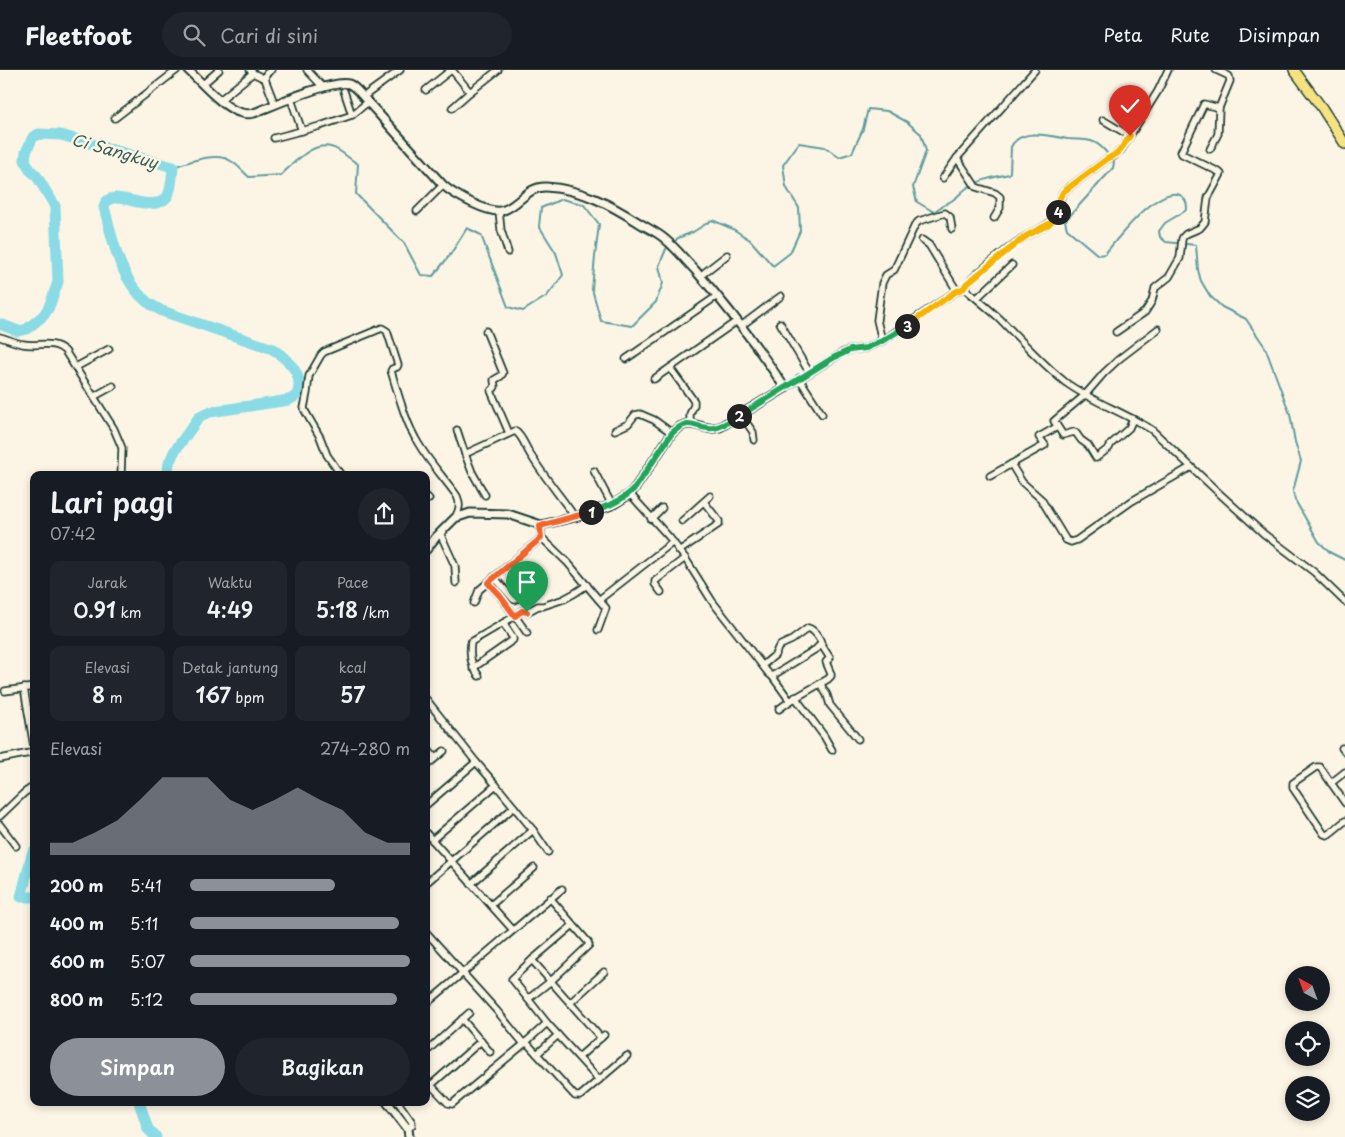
<!DOCTYPE html>
<html lang="id">
<head>
<meta charset="utf-8">
<style>
	:root { --surface:#171b24; --page:#20242c; --text:#f1f3f6; --muted:#9ea1a6; --line:#363941; --accent:#8c9099 }
	body { margin:0; font-family:"Playpen Sans",sans-serif; background:var(--page); color:var(--text); height:100vh; display:flex; flex-direction:column; font-size:19px; white-space:nowrap }
	* { box-sizing:border-box; margin:0 }
	p { font-size:16px; color:var(--muted) }
	.icon { flex:none; width:28px; height:28px; fill:none; stroke:currentColor; stroke-width:2; stroke-linecap:round; stroke-linejoin:round }
	.map { position:relative; flex:1; overflow:hidden }
	.sheet { position:absolute; left:30px; top:401px; width:400px; height:635px; display:flex; flex-direction:column; background:var(--surface); border-radius:10px; box-shadow:0 2px 8px #0003 }
	.sheet>* { flex:none }
	.needle { width:32px; rotate:319deg }
	.fabs { position:absolute; left:1285px; top:896px; display:grid; gap:10px }
	.fabs a { display:grid; place-items:center; width:45px; height:45px; border-radius:50%; background:var(--surface); box-shadow:0 2px 8px #0003; font-size:25px }
	.pin { position:absolute; display:grid; place-items:center; width:42px; height:42px; color:#fff; margin:-51px -21px; border-radius:50% 50% 50% 0; rotate:-45deg; box-shadow:0 0 5px #0007 }
	.pin .icon { rotate:45deg }
	.km { position:absolute; width:25px; height:25px; margin:-12px; border-radius:50%; background:#222; color:#fff; font-size:14px; line-height:25px; text-align:center }
	.round { display:grid; place-items:center; flex:none; width:52px; height:52px; border-radius:26px; background:var(--page) }
	.overview { display:flex; align-items:center; justify-content:space-between; height:85px; padding:0 20px }
	h1 { font-size:28px; font-weight:600; line-height:38px }
	.metrics { display:grid; grid-template-columns:repeat(3,1fr); gap:8px; height:85px; padding:5px 20px }
	.metrics div { display:grid; align-content:center; border-radius:10px; background:var(--page); text-align:center }
	.metrics b { font-size:21px; font-weight:600 }
	.metrics small { font-size:14px; font-weight:400 }
	.metrics p { font-size:14px }
	.chart { height:140px; padding:10px 20px }
	.chart p { display:flex; justify-content:space-between }
	.chart svg { width:100%; height:90px; margin-top:5px; fill:var(--accent); opacity:.7 }
	.action { display:flex; gap:10px; margin-top:auto; padding:10px 20px }
	.action a { flex:1; height:58px; border-radius:30px; background:var(--accent); color:#fff; font-size:20px; font-weight:600; line-height:58px; text-align:center }
	.action a+a { background:var(--page); color:var(--text) }
	ul { padding:0 20px; list-style:none; font-size:16px }
	li { display:grid; grid-template-columns:80px 60px 1fr; align-items:center; height:38px }
	li i { height:12px; border-radius:6px; background:var(--accent) }
	header { display:flex; align-items:center; gap:30px; box-sizing:border-box; height:70px; padding:0 25px; background:var(--surface); border-bottom:1px solid var(--line) }
	header strong { font-size:24px }
	nav { display:flex; gap:28px; margin-inline-start:auto; font-size:18px }
	.search { width:350px; height:45px; background:var(--page); display:flex; align-items:center; gap:12px; box-sizing:border-box; padding:0 18px; border-radius:28px; color:var(--muted); font-size:19px }
	.map>svg:first-child { display:block }
	.lines { fill:none; stroke-linecap:round; stroke-linejoin:round }
	.stream { stroke:#5f9c9e; stroke-width:2 }
	.river { stroke:#8adbe5; stroke-width:11 }
	.minor-casing { stroke:#1f3d34; stroke-width:9 }
	.tertiary-casing { stroke:#1f3d34; stroke-width:11 }
	.primary-casing { stroke:#1f3d34; stroke-width:12 }
	.minor { stroke:#fcf5e5; stroke-width:5.5 }
	.tertiary { stroke:#fcf5e5; stroke-width:7 }
	.primary { stroke:#f7e281; stroke-width:9 }
	.split-1-casing { stroke:#fff; stroke-width:10 }
	.split-2-casing { stroke:#fff; stroke-width:10 }
	.split-3-casing { stroke:#fff; stroke-width:10 }
	.split-4-casing { stroke:#fff; stroke-width:10 }
	.split-5-casing { stroke:#fff; stroke-width:10 }
	.split-1 { stroke:#f0652b; stroke-width:6 }
	.split-2 { stroke:#22a559; stroke-width:6 }
	.split-3 { stroke:#22a559; stroke-width:6 }
	.split-4 { stroke:#f5b400; stroke-width:6 }
	.split-5 { stroke:#f5b400; stroke-width:6 }
	.labels { text-anchor:middle; dominant-baseline:central; stroke-width:5; stroke-linejoin:round; paint-order:stroke }
	.water-label { font-size:16px; font-style:italic; fill:#345d57; stroke:#fcf5e5 }
</style>
</head>
<body>
<header>
<strong>Fleetfoot</strong>
<div class="search"><svg class="icon" aria-label="search" viewBox="0 0 24 24"><circle cx="10" cy="10" r="6"/><path d="M15 15l6 6"/></svg>Cari di sini</div>
<nav><a>Peta</a><a>Rute</a><a>Disimpan</a></nav>
</header>
<div class="map">
<svg width="1345" height="1067" viewBox="0 0 1345 1067">
	<rect width="100%" height="100%" fill="#fcf5e5"/>
	<filter id="ink" filterUnits="userSpaceOnUse"><feTurbulence type="fractalNoise" baseFrequency=".02" numOctaves="2"/><feDisplacementMap in="SourceGraphic" scale="10" xChannelSelector="R" yChannelSelector="G"/><feConvolveMatrix kernelMatrix="1 2 1 2 8 2 1 2 1" color-interpolation-filters="sRGB"/></filter>
	<g filter="url(#ink)">
		<g class="lines">
			<path class="stream" d="M173 97C189 92 217 81 231 91 238 95 243 102 249 107L281 105C296 91 316 67 338 80 345 84 351 90 358 94L356 124 404 173 421 205 433 206 450 185 467 158 481 165 508 237 523 241 547 226 563 205 556 183 539 156 541 138 562 129 584 135 599 154 595 187 592 219 601 251 632 256 656 232 663 213 659 196 666 179 678 168 693 162 712 150 733 159 750 170 773 196 790 183 800 161 799 138 786 117 783 95 799 73 825 77 839 87 852 83 863 59 868 39 887 41 907 52 921 64 926 81 913 117 917 132 934 142C940 136 948 134 954 129 959 126 962 121 967 118 979 110 994 107 1009 104L1010 102 1011 77C1020 57 1052 66 1068 69 1076 70 1084 69 1091 71 1101 74 1108 84 1114 92L1113 98 1065 151 1067 159 1098 185 1105 184C1116 170 1159 115 1180 125 1185 128 1187 133 1187 138L1185 141 1165 153 1159 161 1160 167 1166 172 1196 175 1198 200 1201 211 1210 226 1222 237 1246 249 1265 277 1290 344 1295 372 1301 391 1293 421 1295 430 1319 472 1331 483 1345 490"/>
			<g class="river">
				<path d="M0 254 18 261 27 259 44 245 49 237 58 212 55 136 36 105 30 100 25 90 26 82 33 67 39 64 61 65 173 97C172 106 172 120 167 127 150 147 109 113 104 137 113 170 119 208 146 231 151 235 157 238 162 241L273 279C285 288 299 299 299 314 299 323 297 326 289 330L210 342 200 346 174 382 169 393 168 400 169 405"/>
				<path d="M34 781 32 784 21 827H34"/>
				<path d="M139 1032 148 1059 156 1067"/>
			</g>
			<g class="minor-casing">
				<g id="minor">
					<path d="M250 0 253 3 265 9"/>
					<path d="M271 0 266 4 265 9 275 35"/>
					<path d="M307 0 323 17"/>
					<path d="M452 0 470 22 498 0"/>
					<path d="M203 14 219 0"/>
					<path d="M426 20 451 0"/>
					<path d="M344 21 352 45"/>
					<path d="M363 27 400 0"/>
					<path d="M291 29 302 61"/>
					<path d="M220 30 253 3"/>
					<path d="M452 38 470 22"/>
					<path d="M115 48 177 0"/>
					<path d="M1103 50 1130 66"/>
					<path d="M274 68 320 56 352 45 368 32"/>
					<path d="M1210 79 1218 64 1219 38 1230 11 1229 6 1216 0"/>
					<path d="M957 88 976 117 995 123 1000 127V138L994 148"/>
					<path d="M943 108 957 88 1035 0"/>
					<path d="M417 141 443 115"/>
					<path d="M499 141 501 160 508 182"/>
					<path d="M922 170 929 175 957 221"/>
					<path d="M700 206 727 185"/>
					<path d="M964 218C969 208 1018 170 1030 164 1038 159 1049 156 1055 147 1061 139 1058 130 1063 122L1107 89 1114 86 1121 80 1158 21 1168 0"/>
					<path d="M977 228 1012 195"/>
					<path d="M780 253 809 302"/>
					<path d="M741 256 781 226"/>
					<path d="M486 261 503 303 501 306 494 310 495 317 491 321 509 363"/>
					<path d="M1116 262 1145 242 1152 231 1155 218 1169 207 1180 188 1182 169 1183 167 1186 164 1200 158 1205 152 1208 128 1221 104 1219 102 1182 84 1181 82 1204 34 1219 38"/>
					<path d="M0 267C8 269 15 273 23 274 38 277 52 269 65 281L114 359 122 378 121 405"/>
					<path d="M882 271 877 250 882 213 886 205 894 200 896 196 915 155 919 151 945 143 950 147 952 159"/>
					<path d="M626 289 717 226"/>
					<path d="M76 297 109 279"/>
					<path d="M670 298 694 331V335L690 344V354"/>
					<path d="M799 308 822 344"/>
					<path d="M654 309 737 251"/>
					<path d="M785 318 842 283 850 280 866 278 882 271 955 222 964 218C976 228 988 238 999 248 1021 270 1041 293 1065 312 1092 332 1124 342 1152 360L1220 424 1264 464 1314 502 1345 532"/>
					<path d="M95 326 113 316"/>
					<path d="M741 345 753 362 754 370"/>
					<path d="M1133 349 1129 358 1111 374 1109 378 1096 388 1088 375 1081 370 1076 363 1074 362 1063 365 1054 351 1085 325 1104 303 1119 289 1158 259"/>
					<path d="M457 360 465 384"/>
					<path d="M615 360 628 354 635 345 640 344 654 350 672 363"/>
					<path d="M1011 394 1022 412 1041 429 1066 470 1071 472 1077 470 1132 431 1191 397"/>
					<path d="M594 401 612 435"/>
					<path d="M341 405 327 385 320 367 305 341 304 338 307 323 309 306 321 285 324 282 382 258 387 261 398 295 397 297 392 299 391 301C399 326 405 351 418 373 429 392 445 409 457 426 461 435 459 440 455 448"/>
					<path d="M990 406 1045 375 1039 367 1057 357"/>
					<path d="M630 424 669 467 685 488 712 531 769 604 772 606 816 579 821 574C821 568 813 559 808 558L792 570 781 575 778 578 775 585 763 595"/>
					<path d="M485 425 472 402 465 384 515 361C523 366 526 379 532 387 545 408 561 427 575 447"/>
					<path d="M426 426 429 429"/>
					<path d="M651 449 662 438"/>
					<path d="M682 451 710 426"/>
					<path d="M440 463 455 496 456 513"/>
					<path d="M541 467 568 493 599 530"/>
					<path d="M679 481 719 454V451L704 432"/>
					<path d="M494 507 513 529 515 530 524 524"/>
					<path d="M661 522 655 514V511L685 488"/>
					<path d="M474 533 479 520 541 468V455"/>
					<path d="M598 560 606 538 600 531V529L673 472"/>
					<path d="M527 563 515 546 522 541 527 542 538 536H543L564 529 575 523 587 515"/>
					<path d="M473 598 513 570V568L503 553"/>
					<path d="M479 606C471 595 469 586 471 572L515 546 500 526 488 513"/>
					<path d="M772 606 790 631 828 609 831 606V604L826 592 830 588 821 574"/>
					<path d="M820 613 827 625 830 635 858 669"/>
					<path d="M24 618 34 677"/>
					<path d="M5 621 34 617"/>
					<path d="M795 627 824 666 832 680"/>
					<path d="M426 629 476 692"/>
					<path d="M779 639 790 631"/>
					<path d="M426 677 435 688"/>
					<path d="M1342 678 1345 682"/>
					<path d="M0 689 30 683 34 680"/>
					<path d="M426 696 444 681"/>
					<path d="M1331 713 1345 702"/>
					<path d="M496 715 533 760 548 782"/>
					<path d="M1345 733 1320 697H1316L1293 713V718L1324 764 1327 765 1329 764 1345 751"/>
					<path d="M426 735 476 692 496 715 432 770"/>
					<path d="M0 746 24 723 34 716"/>
					<path d="M0 755 16 776"/>
					<path d="M426 763 513 860"/>
					<path d="M426 813 514 737"/>
					<path d="M471 814 533 760"/>
					<path d="M550 828 588 872 589 875 551 911 528 929 547 953 599 1010"/>
					<path d="M491 835 534 798"/>
					<path d="M426 862 497 941 524 974 526 972 575 1026H580L627 986"/>
					<path d="M532 890 573 855"/>
					<path d="M528 929 512 909 532 890 601 968"/>
					<path d="M570 933 604 902"/>
					<path d="M426 934 562 819"/>
					<path d="M462 949 490 982"/>
					<path d="M526 972 547 953"/>
					<path d="M426 982 469 943"/>
					<path d="M537 984 558 965"/>
					<path d="M579 987 604 965"/>
					<path d="M426 1010 448 1033 452 1034 524 974"/>
					<path d="M431 1015 481 971"/>
					<path d="M398 1032 412 1052V1055L408 1059"/>
				</g>
			</g>
			<g class="tertiary-casing">
				<g id="tertiary">
					<path d="M188 0C201 12 225 40 242 43 246 44 250 44 254 43 272 36 332 9 349 14 352 15 355 18 358 21L443 115C453 124 491 146 504 140 520 134 528 116 546 117 582 119 611 135 641 154 649 159 659 163 666 170 677 179 685 190 695 200 728 237 758 277 785 318L720 357C697 363 694 343 672 363L635 418 630 424 612 435 575 447 541 455 508 444 470 443 455 448 436 467 426 480"/>
					<path d="M387 1032 408 1059 409 1067"/>
				</g>
			</g>
			<g class="primary-casing">
				<path id="primary" d="M1294 0 1322 38 1345 74"/>
			</g>
			<use href="#minor" class="minor"/>
			<use href="#tertiary" class="tertiary"/>
			<use href="#primary" class="primary"/>
		</g>
	</g>
	<g class="lines" filter="url(#ink)">
		<g class="split-1-casing">
			<path id="split-1" d="M527 542 522 541 515 546 500 526 488 513 541 468 540 456 591 442"/>
		</g>
		<g class="split-2-casing">
			<path id="split-2" d="M591 442C608 436 622 431 635 418L672 363C692 345 693 360 714 358 722 357 732 350 739 346"/>
		</g>
		<g class="split-3-casing">
			<path id="split-3" d="M739 346 833 288 850 280 866 278 882 271 907 256"/>
		</g>
		<g class="split-4-casing">
			<path id="split-4" d="M907 256 955 222 964 218 966 214 976 206 1017 173 1028 165 1049 154 1056 147 1058 142"/>
		</g>
		<g class="split-5-casing">
			<path id="split-5" d="M1058 142 1060 128 1063 122 1107 89 1118 83 1130 66"/>
		</g>
		<use href="#split-1" class="split-1"/>
		<use href="#split-2" class="split-2"/>
		<use href="#split-3" class="split-3"/>
		<use href="#split-4" class="split-4"/>
		<use href="#split-5" class="split-5"/>
	</g>
	<g class="labels">
		<g class="water-label">
			<text transform="translate(115 80) rotate(16)">Ci Sangkuy</text>
		</g>
	</g>
</svg>
<div class="fabs">
<a><svg class="needle" viewBox="-14 -14 28 28"><path d="M0-13l5 13h-10z" fill="#e53935"/><path d="M0 13l5-13h-10z" fill="#9ea1a6"/></svg></a>
<a><svg class="icon" aria-label="locate" viewBox="0 0 24 24"><circle cx="12" cy="12" r="6"/><path d="M12 2v4M12 18v4M2 12h4M18 12h4"/></svg></a>
<a><svg class="icon" aria-label="layers" viewBox="0 0 24 24"><path d="M12 4l9 5-9 5-9-5zM3 14l9 5 9-5"/></svg></a>
</div>
<div class="pin" style="left:527px;top:542px;background:#1e9e55"><svg class="icon" aria-label="arrive" viewBox="0 0 24 24"><path d="M6 21V4h12l-3 4 3 4H6"/></svg></div>
<div class="pin" style="left:1130px;top:66px;background:#d93025"><svg class="icon" aria-label="check" viewBox="0 0 24 24"><path d="M5 12l5 5 9-10"/></svg></div>
<b class="km" style="left:591px;top:442px">1</b>
<b class="km" style="left:739px;top:346px">2</b>
<b class="km" style="left:907px;top:256px">3</b>
<b class="km" style="left:1058px;top:142px">4</b>
<section class="sheet">
<div class="overview"><div><h1>Lari pagi</h1><p>07:42</p></div><a class="round"><svg class="icon" aria-label="share" viewBox="0 0 24 24"><path d="M12 15V3M7 8l5-5 5 5M5 13v7h14v-7"/></svg></a></div>
<div class="metrics">
<div><p>Jarak</p><b>0.91<small> km</small></b></div>
<div><p>Waktu</p><b>4:49</b></div>
<div><p>Pace</p><b>5:18<small> /km</small></b></div>
</div>
<div class="metrics">
<div><p>Elevasi</p><b>8<small> m</small></b></div>
<div><p>Detak jantung</p><b>167<small> bpm</small></b></div>
<div><p>kcal</p><b>57</b></div>
</div>
<div class="chart"><p><span>Elevasi</span>274–280 m</p>
<svg viewBox="0 0 160 44" preserveAspectRatio="none"><path d="M0 44V38L10 38L20 33L30 27L40 17L50 6L60 6L70 6L80 17L90 22L100 17L110 11L120 17L130 22L140 33L150 38L160 38V44z"/></svg>
</div>
<ul>
<li><b>200 m</b>5:41<i style="width:66%"></i></li>
<li><b>400 m</b>5:11<i style="width:95%"></i></li>
<li><b>600 m</b>5:07<i style="width:100%"></i></li>
<li><b>800 m</b>5:12<i style="width:94%"></i></li>
</ul>
<div class="action"><a>Simpan</a><a>Bagikan</a></div>
</section>
</div>
</body>
</html>
